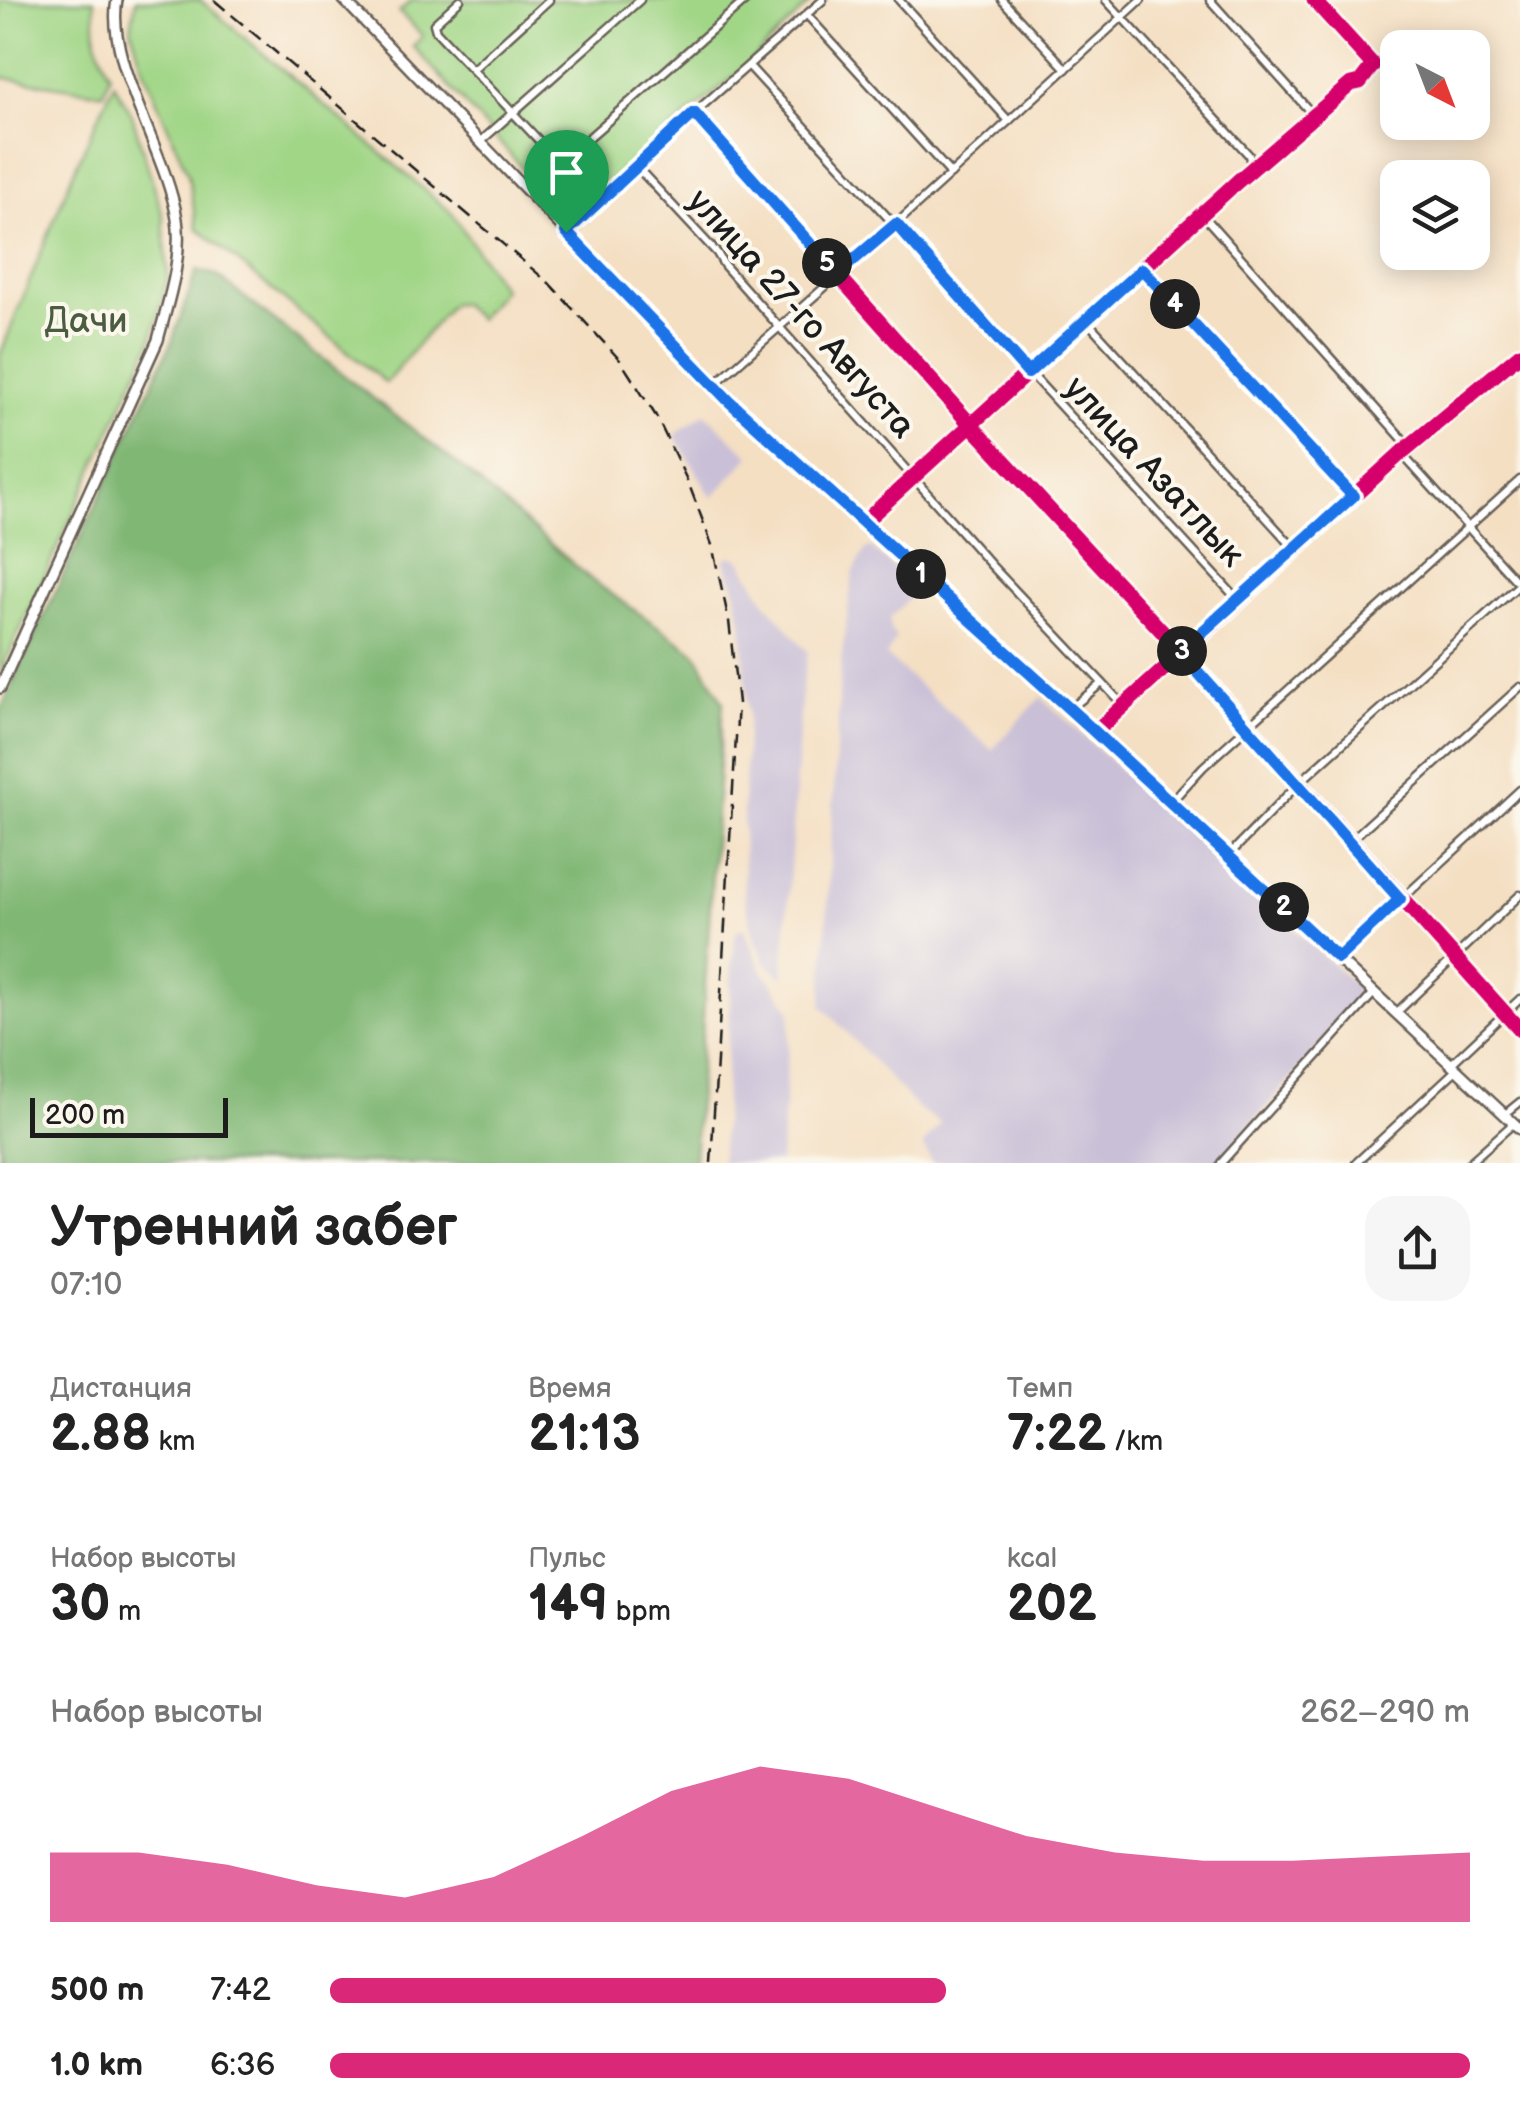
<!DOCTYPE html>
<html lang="ru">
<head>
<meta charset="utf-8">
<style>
	:root { --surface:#fff; --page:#f6f6f6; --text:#222; --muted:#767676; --accent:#db2777 }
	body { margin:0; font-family:"Balsamiq Sans",sans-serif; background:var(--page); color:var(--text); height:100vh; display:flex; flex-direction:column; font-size:38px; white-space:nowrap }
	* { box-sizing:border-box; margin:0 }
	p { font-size:32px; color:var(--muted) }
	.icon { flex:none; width:55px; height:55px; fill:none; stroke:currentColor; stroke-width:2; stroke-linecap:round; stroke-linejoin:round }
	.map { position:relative; height:1163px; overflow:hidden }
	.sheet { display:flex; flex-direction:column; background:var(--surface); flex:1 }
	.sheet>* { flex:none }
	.needle { width:65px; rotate:138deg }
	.tools { position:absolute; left:1380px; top:30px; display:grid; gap:20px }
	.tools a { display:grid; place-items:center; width:110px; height:110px; border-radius:20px; background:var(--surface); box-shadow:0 5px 25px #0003; font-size:50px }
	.scale { position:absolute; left:30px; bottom:25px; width:198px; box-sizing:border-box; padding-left:10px; border:5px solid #1c1c1c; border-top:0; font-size:28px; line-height:35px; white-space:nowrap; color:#1c1c1c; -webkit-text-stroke:8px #fbf7ec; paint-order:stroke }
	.pin { position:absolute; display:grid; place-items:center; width:85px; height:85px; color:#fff; margin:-102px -42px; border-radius:50% 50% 50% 0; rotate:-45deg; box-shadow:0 0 10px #0007 }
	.pin .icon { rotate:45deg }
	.km { position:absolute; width:50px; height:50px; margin:-25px; border-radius:50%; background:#222; color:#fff; font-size:28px; line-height:50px; text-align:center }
	.round { display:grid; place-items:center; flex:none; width:105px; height:105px; border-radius:30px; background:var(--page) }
	.headline { display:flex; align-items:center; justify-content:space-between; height:170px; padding:0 50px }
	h1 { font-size:55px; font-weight:600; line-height:75px }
	.metrics { display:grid; grid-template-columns:repeat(3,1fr); gap:15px; height:170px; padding:10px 50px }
	.metrics div { display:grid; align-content:center }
	.metrics b { font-size:50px; font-weight:600 }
	.metrics small { font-size:28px; font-weight:400 }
	.metrics p { font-size:28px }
	.chart { height:280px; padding:20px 50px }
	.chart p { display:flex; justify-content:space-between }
	.chart svg { width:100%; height:180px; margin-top:10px; fill:var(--accent); opacity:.7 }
	ul { padding:0 50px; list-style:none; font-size:32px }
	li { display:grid; grid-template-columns:160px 120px 1fr; align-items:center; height:75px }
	li i { height:25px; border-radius:12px; background:var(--accent) }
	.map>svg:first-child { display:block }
	.industrial { fill:#c9bfd7 }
	.green { fill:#a1d687; stroke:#5e7952; stroke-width:2.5 }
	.forest { fill:#80b774; stroke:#4e6a48; stroke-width:2.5 }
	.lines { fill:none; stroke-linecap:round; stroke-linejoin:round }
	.minor-casing { stroke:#686056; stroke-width:11 }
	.major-casing { stroke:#686056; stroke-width:14 }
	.minor { stroke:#fff; stroke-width:6 }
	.major { stroke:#fff; stroke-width:9 }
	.rail { stroke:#1c1c1c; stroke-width:2.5; stroke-dasharray:15 8; stroke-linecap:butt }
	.cycleway-casing { stroke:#fbf7ec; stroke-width:21 }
	.cycleway { stroke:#d6006c; stroke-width:15 }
	.route-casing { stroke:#fff; stroke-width:20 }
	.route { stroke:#1a73e8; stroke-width:12 }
	.labels { text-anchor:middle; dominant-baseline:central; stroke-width:8; stroke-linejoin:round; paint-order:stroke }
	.street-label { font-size:35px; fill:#1c1c1c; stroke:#fbf7ec }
	.park-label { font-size:35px; fill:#4b5d41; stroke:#fbf7ec }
</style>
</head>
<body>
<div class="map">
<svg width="1520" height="1163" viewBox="0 0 1520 1163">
	<rect width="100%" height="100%" fill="#fbf7ec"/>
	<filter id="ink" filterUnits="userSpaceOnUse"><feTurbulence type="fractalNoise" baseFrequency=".01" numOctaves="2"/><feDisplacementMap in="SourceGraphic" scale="20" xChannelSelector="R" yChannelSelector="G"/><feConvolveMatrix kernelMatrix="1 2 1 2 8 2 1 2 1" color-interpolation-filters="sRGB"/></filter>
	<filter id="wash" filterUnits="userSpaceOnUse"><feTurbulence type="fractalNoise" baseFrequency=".0048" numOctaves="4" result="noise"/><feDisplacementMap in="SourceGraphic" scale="40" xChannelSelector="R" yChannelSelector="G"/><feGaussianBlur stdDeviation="2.25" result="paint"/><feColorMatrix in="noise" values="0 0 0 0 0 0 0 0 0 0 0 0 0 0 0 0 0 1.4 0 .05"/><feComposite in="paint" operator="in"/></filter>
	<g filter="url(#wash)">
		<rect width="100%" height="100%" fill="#f4dfc3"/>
		<g class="industrial">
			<path d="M705 413 750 456 712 498 675 435Z"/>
			<path d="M872 548 917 590 890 618V629L896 638 886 656 992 750 1041 697 1357 987 1356 1003 1218 1163H932L923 1145 941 1123 920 1111 822 1006 841 662 853 573 866 549Z"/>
			<path d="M732 556 740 559 767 604 808 652 802 688 783 978 765 962 753 932 744 896 743 807 748 716 742 622 734 585 724 559Z"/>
			<path d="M740 929H744L762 969 791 1010 780 1163H721L732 965 736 932Z"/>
		</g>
		<g class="green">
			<path d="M0 0H94L96 41 110 75 103 93 0 77Z"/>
			<path d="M136 0H200L451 212 503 289 478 319 461 304 452 303 386 383 197 228 188 174 142 66 131 28Z"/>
			<path d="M412 0H813L745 67 567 218 413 46 423 36 399 12Z"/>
			<path d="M114 83 132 115 163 216 168 276 151 342 0 674V355L72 175Z"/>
		</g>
		<path class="forest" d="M197 270 216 275 462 468 593 581 696 653 723 702 694 1163H0V711L172 341Z"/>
	</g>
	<g filter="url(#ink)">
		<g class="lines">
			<g class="minor-casing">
				<g id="minor">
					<path d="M460 0 434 24 436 31 560 163 746 0"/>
					<path d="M899 0 1009 121"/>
					<path d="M1002 0 1066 69"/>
					<path d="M1106 0 1249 155 1252 171"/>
					<path d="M1210 0 1314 116"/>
					<path d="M807 15 951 174"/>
					<path d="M750 67 1238 600"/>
					<path d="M473 69 549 0"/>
					<path d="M694 113 971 425 1181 652 1520 1030"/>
					<path d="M481 141 640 0"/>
					<path d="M636 166 717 253 724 265 992 566 1125 707"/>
					<path d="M1202 214 1409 446"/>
					<path d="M566 232 694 113 823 0"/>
					<path d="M1142 269 1353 496"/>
					<path d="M1086 320 1294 548"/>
					<path d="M714 385 896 224 1141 0"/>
					<path d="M1401 453 1520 585"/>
					<path d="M864 522 1238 181 1351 84 1360 82 1373 65 1314 0"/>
					<path d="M1070 709 1102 683"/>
					<path d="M1095 732 1401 453 1520 354"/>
					<path d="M1171 802 1203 767 1520 480"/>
					<path d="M1351 840 1520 687"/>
					<path d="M1228 856 1299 783 1520 584"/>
					<path d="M1338 958 1520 790"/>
					<path d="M1396 1013 1520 895"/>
					<path d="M1450 1065 1520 999"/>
					<path d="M1504 1115 1520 1102"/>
					<path d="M1221 1163 1373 994"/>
					<path d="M1356 1163 1456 1070"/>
					<path d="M1469 1163 1514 1123"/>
				</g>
			</g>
			<g class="major-casing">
				<g id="major">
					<path d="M344 0 729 401 1095 732 1520 1129"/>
					<path d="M0 688 158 340C168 301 183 260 177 219 167 153 105 60 117 0"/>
				</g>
			</g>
			<use href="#minor" class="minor"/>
			<use href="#major" class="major"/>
			<path class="rail" d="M214 0 549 283 620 360 656 416 688 482 712 545 729 621 738 703 711 1163"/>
			<g class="cycleway-casing">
				<g id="cycleway">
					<path d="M694 113 971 425 1181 652 1520 1030"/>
					<path d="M864 522 1238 181 1351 84 1360 82 1373 65 1314 0"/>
					<path d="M1095 732 1401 453 1520 354"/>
				</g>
			</g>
			<use href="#cycleway" class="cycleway"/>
		</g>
	</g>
	<g class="lines" filter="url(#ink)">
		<g class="route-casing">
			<path id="route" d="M694 113 837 274 896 224 1028 373 1142 269 1353 496 1180 652 1400 899 1338 958 1095 732 729 401 566 232Z"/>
		</g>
		<use href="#route" class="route"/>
	</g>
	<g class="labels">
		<g class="street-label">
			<text transform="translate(801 314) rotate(48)">улица 27-го Августа</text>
			<text transform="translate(1154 472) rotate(47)">улица Азатлык</text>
		</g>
		<g class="park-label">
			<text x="86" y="321">Дачи</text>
		</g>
	</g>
</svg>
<div class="tools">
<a><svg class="needle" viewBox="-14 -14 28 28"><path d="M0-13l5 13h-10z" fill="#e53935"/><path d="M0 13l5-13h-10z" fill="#767676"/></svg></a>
<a><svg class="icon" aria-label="layers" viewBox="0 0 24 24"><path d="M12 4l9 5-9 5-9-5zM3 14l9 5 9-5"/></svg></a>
</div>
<div class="scale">200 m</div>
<div class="pin" style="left:566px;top:232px;background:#1e9e55"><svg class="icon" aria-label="arrive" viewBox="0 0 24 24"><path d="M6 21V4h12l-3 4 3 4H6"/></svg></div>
<b class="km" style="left:921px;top:574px">1</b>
<b class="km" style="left:1284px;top:907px">2</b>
<b class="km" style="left:1182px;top:651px">3</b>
<b class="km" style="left:1175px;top:304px">4</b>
<b class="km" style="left:827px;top:263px">5</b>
</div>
<section class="sheet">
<div class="headline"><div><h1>Утренний забег</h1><p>07:10</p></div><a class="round"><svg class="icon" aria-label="share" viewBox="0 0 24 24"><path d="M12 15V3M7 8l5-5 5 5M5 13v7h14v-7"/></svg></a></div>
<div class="metrics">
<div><p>Дистанция</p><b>2.88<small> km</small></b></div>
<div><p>Время</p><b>21:13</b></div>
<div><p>Темп</p><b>7:22<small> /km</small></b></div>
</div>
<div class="metrics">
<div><p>Набор высоты</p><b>30<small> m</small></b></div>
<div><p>Пульс</p><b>149<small> bpm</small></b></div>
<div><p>kcal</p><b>202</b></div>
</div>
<div class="chart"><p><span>Набор высоты</span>262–290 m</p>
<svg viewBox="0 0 160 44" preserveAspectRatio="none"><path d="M0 44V27L10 27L20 30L30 35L40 38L50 33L60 23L70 12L80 6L90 9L100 16L110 23L120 27L130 29L140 29L150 28L160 27V44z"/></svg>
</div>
<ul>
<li><b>500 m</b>7:42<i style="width:54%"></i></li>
<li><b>1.0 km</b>6:36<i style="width:100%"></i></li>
</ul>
</section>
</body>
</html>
